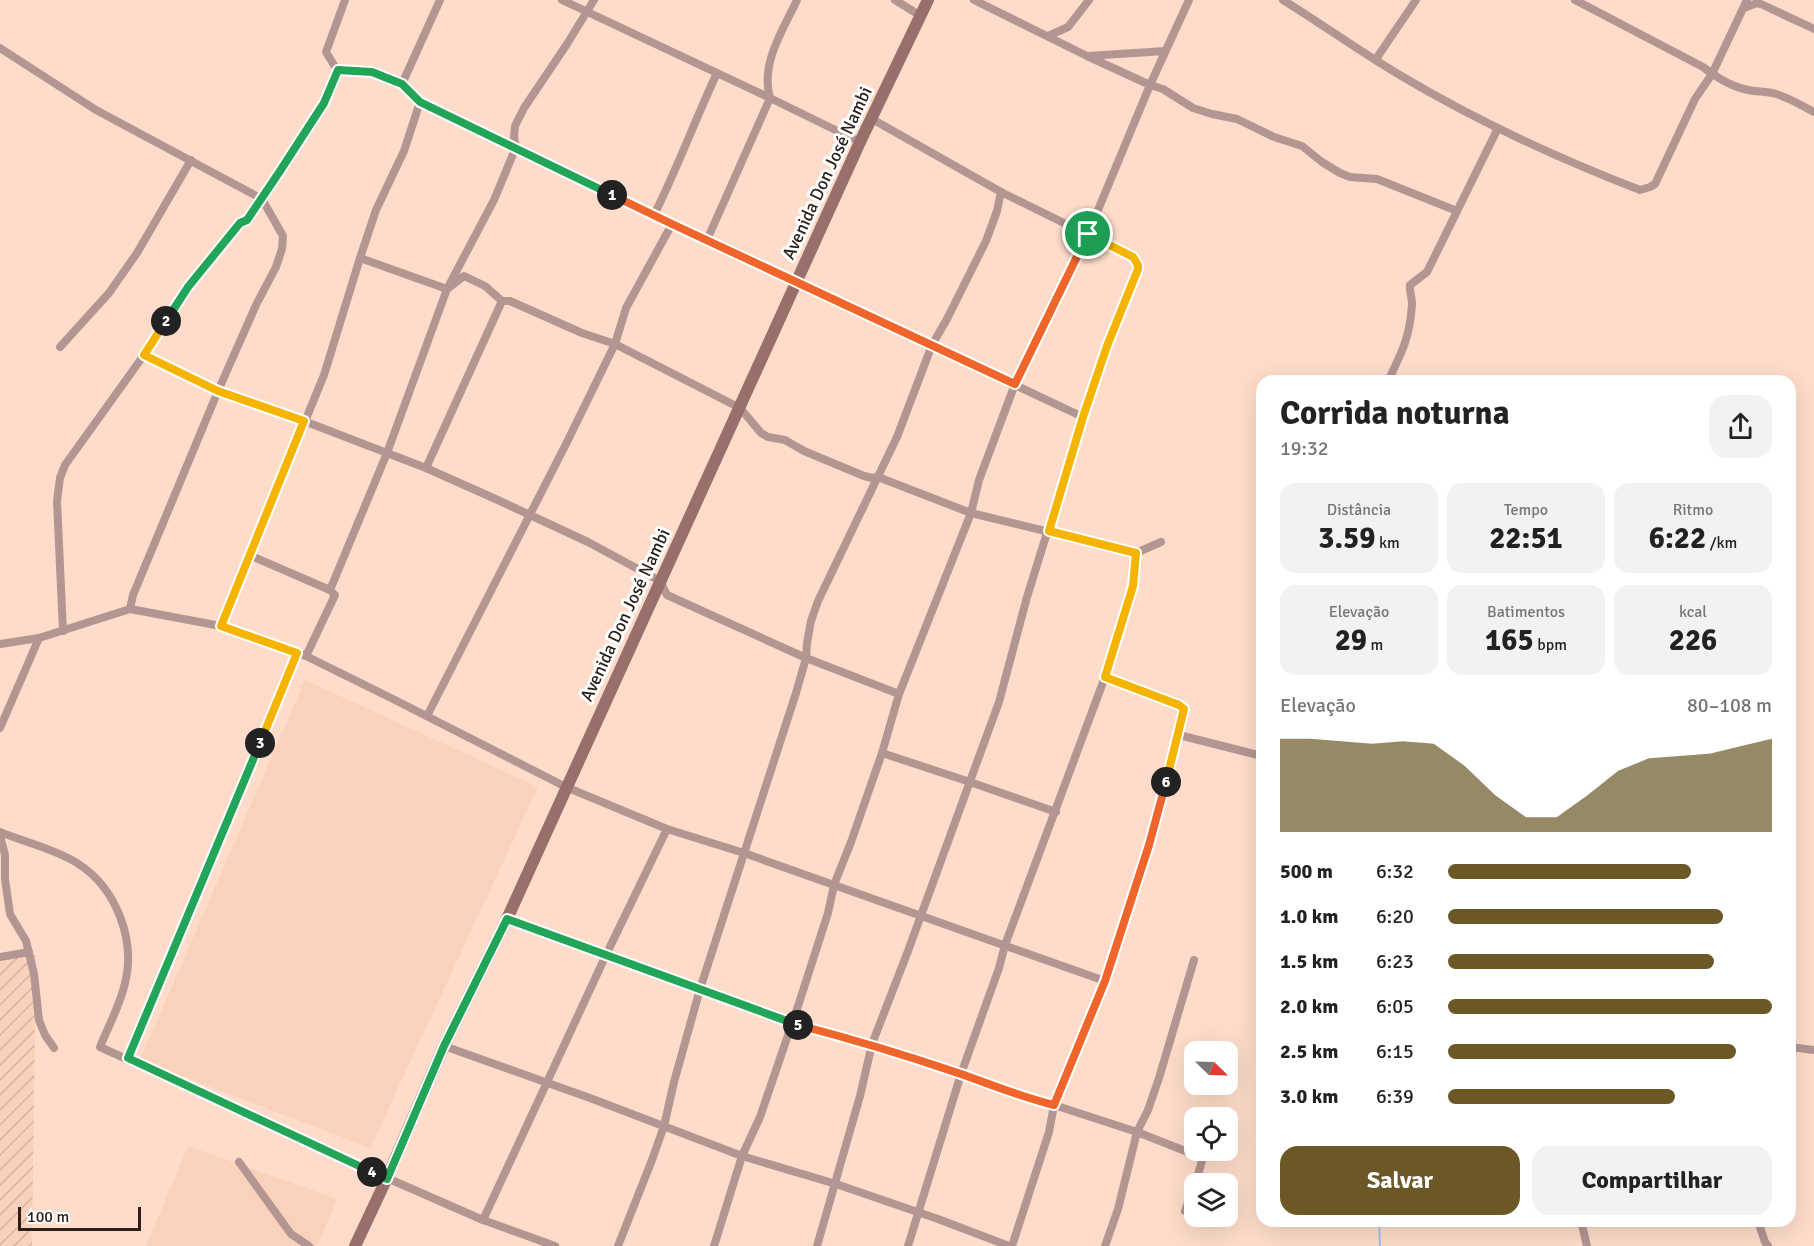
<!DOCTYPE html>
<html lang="pt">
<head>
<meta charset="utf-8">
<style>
	:root { --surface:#fff; --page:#f2f2f2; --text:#222; --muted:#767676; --accent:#6b5826 }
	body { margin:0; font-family:Signika,sans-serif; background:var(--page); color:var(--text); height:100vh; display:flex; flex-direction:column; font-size:22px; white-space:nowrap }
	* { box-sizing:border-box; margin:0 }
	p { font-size:20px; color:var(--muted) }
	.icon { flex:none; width:33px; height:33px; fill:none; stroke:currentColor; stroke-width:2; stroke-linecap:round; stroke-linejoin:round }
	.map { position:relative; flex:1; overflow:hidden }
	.panel { position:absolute; left:1256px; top:375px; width:540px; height:852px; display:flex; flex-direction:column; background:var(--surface); border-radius:18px; box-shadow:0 6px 24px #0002 }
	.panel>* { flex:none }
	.needle { width:39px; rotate:113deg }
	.tools { position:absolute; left:1184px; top:1041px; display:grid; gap:12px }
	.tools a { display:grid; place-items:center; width:54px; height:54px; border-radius:12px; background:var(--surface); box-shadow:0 6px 24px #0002; font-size:30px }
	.scale { position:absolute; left:18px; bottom:15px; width:123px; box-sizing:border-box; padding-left:6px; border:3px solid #2b1f18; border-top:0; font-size:16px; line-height:21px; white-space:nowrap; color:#2b1f18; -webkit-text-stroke:4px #fff; paint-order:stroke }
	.pin { position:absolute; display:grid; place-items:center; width:51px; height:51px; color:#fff; margin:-26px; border:3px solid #fff; border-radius:50%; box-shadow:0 2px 6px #0007 }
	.km { position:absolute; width:30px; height:30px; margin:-15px; border-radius:50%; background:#222; color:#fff; font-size:16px; line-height:30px; text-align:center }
	.round { display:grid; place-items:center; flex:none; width:63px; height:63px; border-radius:18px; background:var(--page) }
	.overview { display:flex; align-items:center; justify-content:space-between; height:102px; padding:0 24px }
	h1 { font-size:33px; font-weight:800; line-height:45px }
	.stats { display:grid; grid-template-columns:repeat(3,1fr); gap:9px; height:102px; padding:6px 24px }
	.stats div { display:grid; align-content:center; border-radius:15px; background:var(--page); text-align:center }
	.stats b { font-size:30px; font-weight:800 }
	.stats small { font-size:16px; font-weight:400 }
	.stats p { font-size:16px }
	.chart { height:168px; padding:12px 24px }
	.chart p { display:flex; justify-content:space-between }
	.chart svg { width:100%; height:108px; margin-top:6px; fill:var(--accent); opacity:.7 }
	.primary-button { display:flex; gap:12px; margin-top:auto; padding:12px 24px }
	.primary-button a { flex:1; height:69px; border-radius:18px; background:var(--accent); color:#fff; font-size:24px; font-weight:800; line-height:69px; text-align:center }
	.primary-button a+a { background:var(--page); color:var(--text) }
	ul { padding:0 24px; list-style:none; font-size:20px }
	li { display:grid; grid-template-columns:96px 72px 1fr; align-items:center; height:45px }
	li i { height:15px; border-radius:8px; background:var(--accent) }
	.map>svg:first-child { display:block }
	.built { fill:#fad1ba }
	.industrial { fill:url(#industrial-furrows) }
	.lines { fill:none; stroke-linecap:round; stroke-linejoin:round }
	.stream { stroke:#a0c1f3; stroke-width:2 }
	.street { stroke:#b39592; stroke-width:8 }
	.secondary { stroke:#996f6b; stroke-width:12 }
	.split-1-casing { stroke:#fff; stroke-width:12 }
	.split-2-casing { stroke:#fff; stroke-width:12 }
	.split-3-casing { stroke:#fff; stroke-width:12 }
	.split-4-casing { stroke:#fff; stroke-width:12 }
	.split-5-casing { stroke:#fff; stroke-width:12 }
	.split-6-casing { stroke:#fff; stroke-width:12 }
	.split-7-casing { stroke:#fff; stroke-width:12 }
	.split-1 { stroke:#f0652b; stroke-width:8 }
	.split-2 { stroke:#22a559; stroke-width:8 }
	.split-3 { stroke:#f5b400; stroke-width:8 }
	.split-4 { stroke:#22a559; stroke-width:8 }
	.split-5 { stroke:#22a559; stroke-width:8 }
	.split-6 { stroke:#f0652b; stroke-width:8 }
	.split-7 { stroke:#f5b400; stroke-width:8 }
	.labels { text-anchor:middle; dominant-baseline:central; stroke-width:6; stroke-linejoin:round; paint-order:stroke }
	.street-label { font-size:18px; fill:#2b1f18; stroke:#fff }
</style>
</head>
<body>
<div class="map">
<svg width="1814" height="1246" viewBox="0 0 1814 1246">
	<defs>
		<pattern id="industrial-furrows" width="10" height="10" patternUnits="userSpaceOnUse" patternTransform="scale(1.5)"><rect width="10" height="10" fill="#fad1ba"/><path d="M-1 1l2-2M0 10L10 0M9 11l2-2" fill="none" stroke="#d6b39f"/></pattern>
	</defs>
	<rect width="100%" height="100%" fill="#fedcc9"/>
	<g class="built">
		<path d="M305 680 538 787 370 1148 140 1060Z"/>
		<path d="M188 1146 337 1199 317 1246H146Z"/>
	</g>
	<path class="industrial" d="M36 955 32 1246H0V960Z"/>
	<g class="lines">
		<path class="stream" d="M1379 1221 1380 1246"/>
		<g class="street">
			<path d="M562 0 770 98 860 142"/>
			<path d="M895 0 921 16"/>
			<path d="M974 0 1087 56 1150 85 1163 89 1193 108 1212 114 1237 119 1274 137 1302 146 1322 162 1340 173 1350 177 1377 179 1457 211"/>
			<path d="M1283 0C1322 24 1359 51 1398 74 1475 120 1557 158 1640 190L1650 187 1655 184 1695 99 1712 74 1747 0"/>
			<path d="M1575 0 1703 67C1716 77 1732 87 1748 90 1757 92 1767 91 1776 94 1790 98 1802 106 1814 112"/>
			<path d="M1744 8 1757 3 1761 4 1814 29"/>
			<path d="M1048 36 1068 27 1089 0"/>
			<path d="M0 48 96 110 262 199 283 236 282 249 276 267 256 305 218 391 133 595 130 609"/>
			<path d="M1088 56 1165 51"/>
			<path d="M1376 59 1416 0"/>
			<path d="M337 70 372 72 402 84 420 102 672 224 1083 417"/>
			<path d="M337 70 326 52 345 0"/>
			<path d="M402 84 440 0"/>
			<path d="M654 215C677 169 695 120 717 73"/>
			<path d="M707 240 770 98C760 64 783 30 797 0"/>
			<path d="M360 258 447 289 464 276 485 286 502 301H510L582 333 615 344 740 408 761 433 768 437 785 440 804 451 864 476 872 478 878 477 971 513 1136 553 1161 542"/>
			<path d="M60 347 109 293 137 253 191 160"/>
			<path d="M144 355 218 391 304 421 426 468 500 501 588 542 660 581 667 595 806 658 899 694"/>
			<path d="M1388 381C1402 352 1410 337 1412 304 1412 297 1409 291 1410 285L1427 272 1498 128"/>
			<path d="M426 468 502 301"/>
			<path d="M249 555 330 590 335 595 306 656"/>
			<path d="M330 590 387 453 447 289 494 200 516 147 514 137 515 126 524 108 567 44 594 0"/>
			<path d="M221 626 324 375 360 258 376 210 404 151 420 102"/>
			<path d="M63 631 57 501 60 478 65 465 144 355 188 287 240 223 247 220 280 171 323 103 337 70"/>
			<path d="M0 644 39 638 130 609 221 626 306 656 393 699 566 787 667 829 744 853 1105 981"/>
			<path d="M427 716 566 444 615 344 626 308 672 224"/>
			<path d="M0 728 39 638"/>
			<path d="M1179 735 1258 755"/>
			<path d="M882 753 970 782 1056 812"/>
			<path d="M0 832C24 842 55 849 77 863 117 888 137 942 124 987 119 1007 108 1027 100 1047L387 1178 483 1220 555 1246"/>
			<path d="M0 836 5 855V879L10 914 26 941 34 974 39 1020 45 1035 54 1048"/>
			<path d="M507 919 792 1023 872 1044 961 1074 1032 1100 1054 1105 1137 1132 1198 1156 1202 1161 1195 1184"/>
			<path d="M0 957 29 952"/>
			<path d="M444 1046 590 1098 742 1156 836 1184 938 1219 1009 1246"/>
			<path d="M1790 1047 1814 1050"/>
			<path d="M128 1058 297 653"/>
			<path d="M239 1162 291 1234 309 1246"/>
			<path d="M1185 1211 1194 1186"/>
			<path d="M483 1220 606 955 667 829"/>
			<path d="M1581 1221 1587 1246"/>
			<path d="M1758 1221 1765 1242 1768 1246"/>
			<path d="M618 1246 652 1160 664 1126 674 1082 700 989 796 693 806 658 807 643 811 621 818 601 897 437 932 345 947 319 986 241 997 211 1001 192"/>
			<path d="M714 1246 742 1156 760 1117 799 1003 828 913 834 885 851 842 882 753 899 694 971 513 979 480 1015 384 1088 234 1150 85 1189 0"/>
			<path d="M817 1246 860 1096 872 1044 908 951 999 702 1027 597 1083 417 1107 346 1138 269 1136 261 1133 257 1001 192 872 119"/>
			<path d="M908 1246 961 1074 999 968 1005 945 1105 677 1133 586 1136 553"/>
			<path d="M1012 1246 1049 1132 1054 1105 1105 981 1149 845 1183 718 1184 709 1179 705 1105 677"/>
			<path d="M1105 1246 1118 1209 1137 1132 1148 1110 1159 1078 1194 960"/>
		</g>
		<path class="secondary" d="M355 1246 387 1178 444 1046 507 919 860 142 928 0"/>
	</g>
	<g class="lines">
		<g class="split-1-casing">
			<path id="split-1" d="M612 195 672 224 1015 384 1088 234"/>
		</g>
		<g class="split-2-casing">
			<path id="split-2" d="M166 321 188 287 240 223 247 220 280 171 324 103 338 70 372 72 402 84 420 102 612 195"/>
		</g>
		<g class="split-3-casing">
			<path id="split-3" d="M166 321 144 355 218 391 304 421 221 626 297 653 260 743"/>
		</g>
		<g class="split-4-casing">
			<path id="split-4" d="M260 743 128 1058 372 1172"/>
		</g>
		<g class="split-5-casing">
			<path id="split-5" d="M372 1172 387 1179 444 1046 507 919 798 1025"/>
		</g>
		<g class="split-6-casing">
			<path id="split-6" d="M798 1025C852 1039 905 1055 958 1073 990 1084 1021 1097 1054 1105L1105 981 1149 845 1166 782"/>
		</g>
		<g class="split-7-casing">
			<path id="split-7" d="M1088 234 1133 257 1138 265V269L1107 346 1083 417 1049 531 1136 553 1133 586 1105 677 1179 705 1184 709 1166 782"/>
		</g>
		<use href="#split-1" class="split-1"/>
		<use href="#split-2" class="split-2"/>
		<use href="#split-3" class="split-3"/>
		<use href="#split-4" class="split-4"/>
		<use href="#split-5" class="split-5"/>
		<use href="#split-6" class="split-6"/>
		<use href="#split-7" class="split-7"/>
	</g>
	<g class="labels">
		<g class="street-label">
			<text transform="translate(827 173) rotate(-65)">Avenida Don José Nambi</text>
			<text transform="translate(625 615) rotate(-65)">Avenida Don José Nambi</text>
		</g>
	</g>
</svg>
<div class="tools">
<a><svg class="needle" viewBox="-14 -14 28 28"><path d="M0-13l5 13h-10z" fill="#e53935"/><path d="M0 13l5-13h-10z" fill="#767676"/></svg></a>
<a><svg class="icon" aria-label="locate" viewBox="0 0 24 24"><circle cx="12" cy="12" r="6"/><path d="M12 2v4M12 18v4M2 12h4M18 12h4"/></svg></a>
<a><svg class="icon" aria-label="layers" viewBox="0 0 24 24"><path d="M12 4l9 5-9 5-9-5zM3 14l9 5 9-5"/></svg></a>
</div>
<div class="scale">100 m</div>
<div class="pin" style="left:1088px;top:234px;background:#1e9e55"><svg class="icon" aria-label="arrive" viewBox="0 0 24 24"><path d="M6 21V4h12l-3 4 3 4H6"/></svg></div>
<b class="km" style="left:612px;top:195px">1</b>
<b class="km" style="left:166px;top:321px">2</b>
<b class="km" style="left:260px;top:743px">3</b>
<b class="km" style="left:372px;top:1172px">4</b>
<b class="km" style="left:798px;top:1025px">5</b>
<b class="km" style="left:1166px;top:782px">6</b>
<section class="panel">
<div class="overview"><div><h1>Corrida noturna</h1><p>19:32</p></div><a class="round"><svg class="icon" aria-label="share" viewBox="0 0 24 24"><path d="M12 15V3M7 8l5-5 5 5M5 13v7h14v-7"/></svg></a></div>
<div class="stats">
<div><p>Distância</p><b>3.59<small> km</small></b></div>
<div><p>Tempo</p><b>22:51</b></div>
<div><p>Ritmo</p><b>6:22<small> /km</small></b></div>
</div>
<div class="stats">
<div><p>Elevação</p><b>29<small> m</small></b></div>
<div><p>Batimentos</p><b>165<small> bpm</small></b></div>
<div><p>kcal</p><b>226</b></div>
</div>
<div class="chart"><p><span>Elevação</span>80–108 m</p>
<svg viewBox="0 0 160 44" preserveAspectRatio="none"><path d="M0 44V6L10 6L20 7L30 8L40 7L50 8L60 17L70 29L80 38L90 38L100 29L110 19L120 14L130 13L140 12L150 9L160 6V44z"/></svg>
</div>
<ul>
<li><b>500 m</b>6:32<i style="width:75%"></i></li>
<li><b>1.0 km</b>6:20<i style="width:85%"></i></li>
<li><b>1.5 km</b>6:23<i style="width:82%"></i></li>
<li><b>2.0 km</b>6:05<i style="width:100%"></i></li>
<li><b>2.5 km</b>6:15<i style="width:89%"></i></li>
<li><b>3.0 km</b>6:39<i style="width:70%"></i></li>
</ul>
<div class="primary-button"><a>Salvar</a><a>Compartilhar</a></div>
</section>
</div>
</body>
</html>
